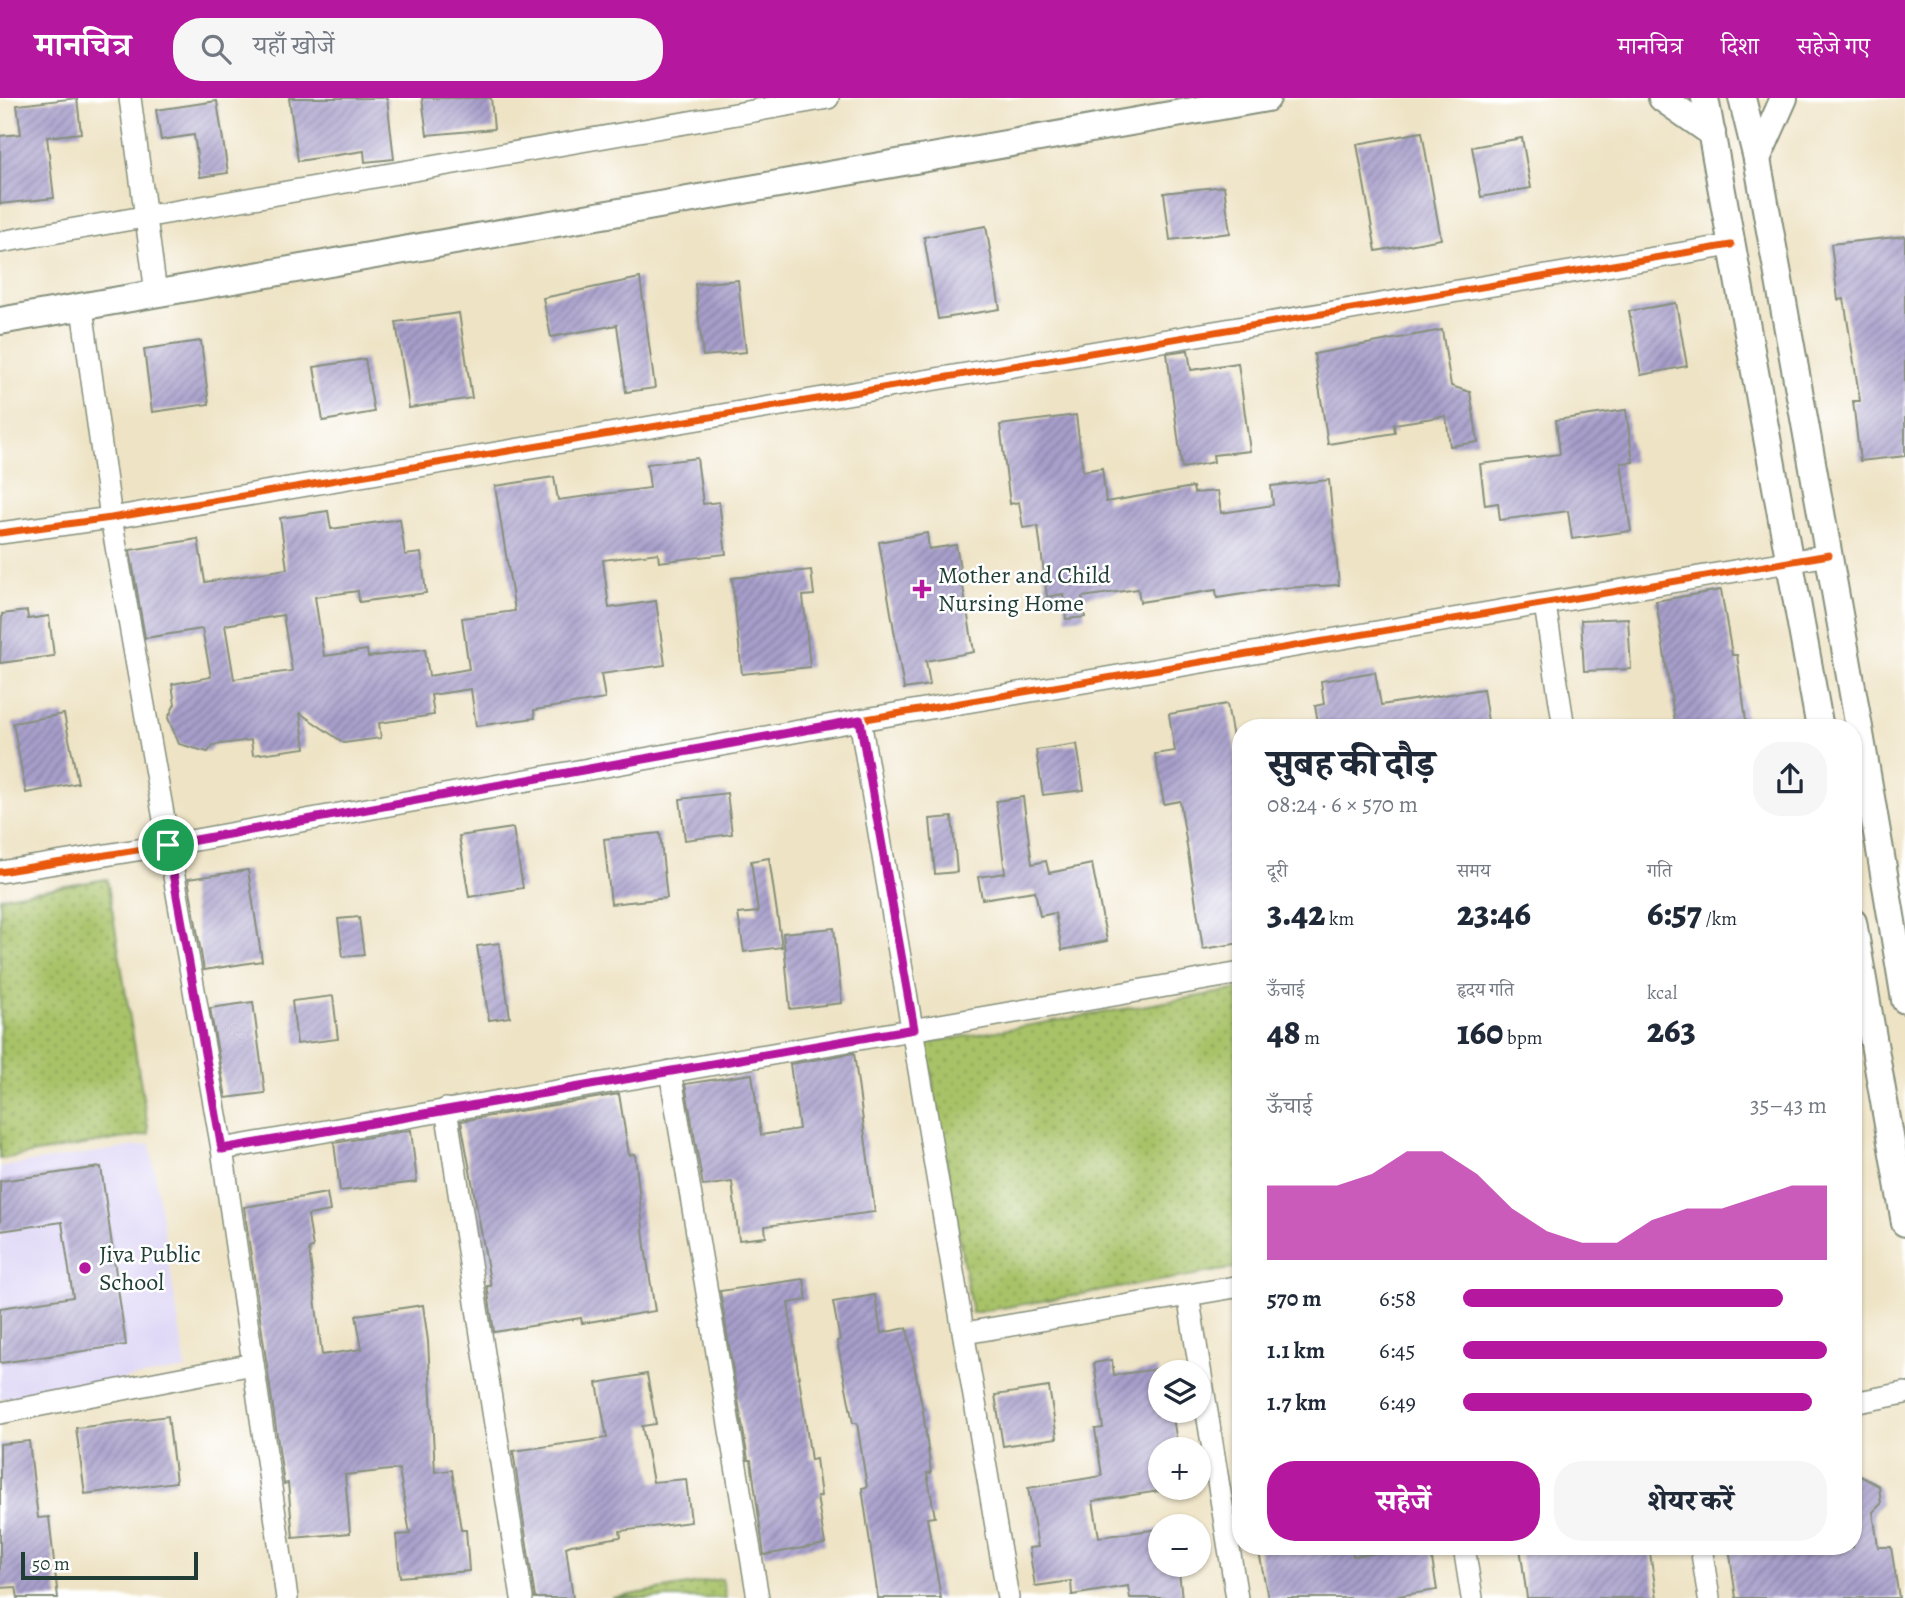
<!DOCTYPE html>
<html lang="hi">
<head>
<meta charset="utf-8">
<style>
	:root { --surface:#fff; --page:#f6f6f7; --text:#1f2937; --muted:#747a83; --accent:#b5179e }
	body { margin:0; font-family:Alegreya,"Noto Serif Devanagari",serif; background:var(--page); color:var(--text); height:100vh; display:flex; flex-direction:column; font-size:26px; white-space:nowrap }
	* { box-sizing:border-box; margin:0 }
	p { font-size:23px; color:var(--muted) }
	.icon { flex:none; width:38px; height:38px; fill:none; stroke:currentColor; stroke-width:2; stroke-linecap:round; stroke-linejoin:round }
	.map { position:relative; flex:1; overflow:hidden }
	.sheet { position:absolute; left:1232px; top:621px; width:630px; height:836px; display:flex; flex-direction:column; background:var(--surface); border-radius:28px; box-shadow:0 2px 5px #0004 }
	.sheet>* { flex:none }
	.controls { position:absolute; left:1148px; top:1262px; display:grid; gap:14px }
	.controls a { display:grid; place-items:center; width:63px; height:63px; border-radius:50%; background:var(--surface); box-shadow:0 2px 5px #0004; font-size:35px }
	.scale { position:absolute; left:21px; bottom:18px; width:177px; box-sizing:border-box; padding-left:7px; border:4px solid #1f3d34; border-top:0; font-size:19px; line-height:24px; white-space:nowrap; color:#1f3d34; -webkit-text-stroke:5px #fff; paint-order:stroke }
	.pin { position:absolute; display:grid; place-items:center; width:60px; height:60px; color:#fff; margin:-30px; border:4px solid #fff; border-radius:50%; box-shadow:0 2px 7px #0007 }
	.round { display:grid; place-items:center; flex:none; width:74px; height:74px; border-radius:28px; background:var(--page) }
	.headline { display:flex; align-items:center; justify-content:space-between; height:119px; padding:0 35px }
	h1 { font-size:38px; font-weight:800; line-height:52px }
	.metrics { display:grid; grid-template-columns:repeat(3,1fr); gap:10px; height:119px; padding:7px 35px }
	.metrics div { display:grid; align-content:center }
	.metrics b { font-size:35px; font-weight:800 }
	.metrics small { font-size:19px; font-weight:400 }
	.metrics p { font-size:19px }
	.chart { height:196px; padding:14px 35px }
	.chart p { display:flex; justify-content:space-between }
	.chart svg { width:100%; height:126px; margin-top:7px; fill:var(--accent); opacity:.7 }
	.primary-button { display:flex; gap:14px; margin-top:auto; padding:14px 35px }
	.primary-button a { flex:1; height:80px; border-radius:28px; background:var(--accent); color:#fff; font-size:28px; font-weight:800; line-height:80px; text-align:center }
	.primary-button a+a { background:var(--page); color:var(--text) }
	ul { padding:0 35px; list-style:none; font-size:23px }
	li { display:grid; grid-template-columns:112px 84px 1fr; align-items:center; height:52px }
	li i { height:18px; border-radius:9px; background:var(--accent) }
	header { display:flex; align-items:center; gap:42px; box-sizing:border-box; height:98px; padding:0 35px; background:var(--accent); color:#fff }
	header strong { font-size:33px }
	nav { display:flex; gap:38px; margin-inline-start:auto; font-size:24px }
	.search { width:490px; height:63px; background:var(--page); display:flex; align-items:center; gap:18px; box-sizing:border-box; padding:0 24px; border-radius:28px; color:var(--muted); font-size:26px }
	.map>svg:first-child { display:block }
	.built { fill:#ddd5f6 }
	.grass { fill:url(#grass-dots); stroke:#64804e; stroke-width:2 }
	.building { fill:url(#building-hatch); fill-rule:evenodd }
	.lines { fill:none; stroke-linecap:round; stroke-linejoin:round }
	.minor-casing { stroke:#86907c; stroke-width:24 }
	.tertiary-casing { stroke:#86907c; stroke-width:30 }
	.minor { stroke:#fff; stroke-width:21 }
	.tertiary { stroke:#fff; stroke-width:26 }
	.cycleway-casing { stroke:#fff; stroke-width:11 }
	.cycleway { stroke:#e8590c; stroke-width:7 }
	.route-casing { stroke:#fff; stroke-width:14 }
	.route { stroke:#b5179e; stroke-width:9 }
	.poi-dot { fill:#b5179e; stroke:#fff; stroke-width:2.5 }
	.labels { text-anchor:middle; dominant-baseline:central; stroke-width:5; stroke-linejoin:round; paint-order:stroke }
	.poi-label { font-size:24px; fill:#1f3d34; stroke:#fff; text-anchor:start }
</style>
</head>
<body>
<header>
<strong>मानचित्र</strong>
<div class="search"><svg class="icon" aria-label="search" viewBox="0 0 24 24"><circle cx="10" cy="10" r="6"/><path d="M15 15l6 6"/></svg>यहाँ खोजें</div>
<nav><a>मानचित्र</a><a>दिशा</a><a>सहेजे गए</a></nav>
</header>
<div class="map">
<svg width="1905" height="1500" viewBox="0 0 1905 1500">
	<defs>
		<pattern id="grass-dots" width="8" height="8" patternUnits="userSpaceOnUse" patternTransform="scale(1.75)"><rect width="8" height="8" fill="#a8c268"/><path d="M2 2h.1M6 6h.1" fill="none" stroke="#889f56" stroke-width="1.8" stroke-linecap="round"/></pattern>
		<pattern id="building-hatch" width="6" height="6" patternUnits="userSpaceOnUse" patternTransform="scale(1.75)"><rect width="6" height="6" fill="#a79eca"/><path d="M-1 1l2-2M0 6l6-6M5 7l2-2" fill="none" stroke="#8782a5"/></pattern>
	</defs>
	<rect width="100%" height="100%" fill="#fff"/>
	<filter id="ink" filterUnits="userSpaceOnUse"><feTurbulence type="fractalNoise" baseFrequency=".0143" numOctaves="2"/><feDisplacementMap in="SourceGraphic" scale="14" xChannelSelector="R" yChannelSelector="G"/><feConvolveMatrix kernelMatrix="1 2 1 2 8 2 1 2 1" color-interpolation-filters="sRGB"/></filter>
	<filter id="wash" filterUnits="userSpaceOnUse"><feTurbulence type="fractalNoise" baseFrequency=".00686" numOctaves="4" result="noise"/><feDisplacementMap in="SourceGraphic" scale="28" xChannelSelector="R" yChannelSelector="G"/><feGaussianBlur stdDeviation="1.57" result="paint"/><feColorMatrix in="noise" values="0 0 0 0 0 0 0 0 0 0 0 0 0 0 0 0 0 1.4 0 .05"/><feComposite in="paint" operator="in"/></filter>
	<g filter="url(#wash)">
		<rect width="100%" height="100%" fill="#eee3c5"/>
		<path class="built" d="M150 1046 186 1271 0 1301V1069Z"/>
		<g class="grass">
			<path d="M107 781 149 1036 0 1061V799Z"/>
			<path d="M1241 891V1169L972 1215 926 945Z"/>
			<path d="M722 1481 726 1500H611H612Z"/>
		</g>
		<g id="blocks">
			<g class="building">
				<path d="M77 0 81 35 47 39 54 100 0 106V38L21 36 17 7Z"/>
				<path d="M289 0H387L394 61 365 64 364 53 298 63Z"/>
				<path d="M422 0H491L494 31 427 37Z"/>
				<path d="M217 3 228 75 200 79 194 37 161 42 156 12Z"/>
				<path d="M1422 34 1441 141 1376 153 1357 46Z"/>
				<path d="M1522 40 1531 90 1481 99 1472 49Z"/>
				<path d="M1224 88 1230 135 1170 142 1164 95Z"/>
				<path d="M986 128 1000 211 938 221 924 139Z"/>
				<path d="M1905 138V358L1860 363 1853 303H1860L1844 201 1838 202 1831 146Z"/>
				<path d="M640 180 655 290 626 294 617 227 551 239 543 200Z"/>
				<path d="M738 182 746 254 703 258 695 186Z"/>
				<path d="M1676 205 1687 268 1641 277 1629 213Z"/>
				<path d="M459 215 472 300 409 310 396 224Z"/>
				<path d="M1442 232 1451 288 1470 294 1478 344 1450 348 1446 318 1394 326 1395 335 1328 346 1314 256Z"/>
				<path d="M201 243 209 306 152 314 144 251Z"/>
				<path d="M1188 252 1191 272 1238 265 1250 353 1213 357 1214 364 1182 370 1167 255Z"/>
				<path d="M365 261 374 314 323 323 314 269Z"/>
				<path d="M1626 312 1633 364 1621 365 1631 433 1572 441 1568 413 1500 422 1498 405 1485 407 1480 366 1560 356 1556 322Z"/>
				<path d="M1076 317 1083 373 1102 370 1106 404 1193 389 1194 395 1218 393 1221 415 1273 407 1271 388 1329 382 1339 487 1281 490 1217 500 1216 492 1140 504 1138 491 1082 499 1085 519 1066 521 1063 496 1047 499 1038 428 1023 430 1019 404 1010 406 1000 327Z"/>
				<path d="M697 360 703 406 719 404 726 456 659 464 658 455 603 462 609 510 656 503 665 567 601 576 605 601 534 612 535 620 476 628 471 591 431 597 434 617 379 625 381 640 344 645 300 615 305 650 253 657 251 642 213 647 208 654 179 646 168 620 175 606 172 586 211 579 202 531 145 540 130 452 198 441 205 484 287 471 280 420 328 413 331 431 400 421 405 457 421 455 426 495 359 504 358 493 315 499 324 558 367 552 368 559 425 551 429 578 469 571 462 520 515 513 495 388 554 379 558 402 650 390 647 366ZM283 517 292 573 234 581 225 527Z"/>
				<path d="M927 435 929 451 956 447 974 554 926 563 930 587 904 591 879 444Z"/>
				<path d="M811 472 814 497 803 498 810 569 742 576 732 480Z"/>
				<path d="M1721 492 1732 557H1737L1747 630H1676L1656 503Z"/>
				<path d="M27 513 28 521 49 518 54 558 0 565 2 516Z"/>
				<path d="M1628 520 1631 571 1584 573 1581 522Z"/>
				<path d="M1375 574 1381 607 1483 591 1489 630H1404V625L1374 630H1319L1315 608 1324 606 1321 583Z"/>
				<path d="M1227 606 1241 685V845L1203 851 1180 703 1164 706 1155 656 1175 653 1169 616Z"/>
				<path d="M64 616 78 685 26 695 13 625Z"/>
				<path d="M1077 646 1084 692 1043 697 1036 652Z"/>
				<path d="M727 695 732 736 685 742 680 701Z"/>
				<path d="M1023 699 1032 766 1046 763 1049 775 1092 766 1107 843 1062 852 1055 815 1040 818 1035 793 982 801 978 779 1005 775 996 703Z"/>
				<path d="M952 719 957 774 935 776 930 721Z"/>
				<path d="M513 730 523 790 469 799 459 738Z"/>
				<path d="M660 735 667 800 611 806 604 741Z"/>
				<path d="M769 760 782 849 744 854 738 816 758 814 751 763Z"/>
				<path d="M248 772 262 863 204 872 188 781Z"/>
				<path d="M359 819 364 857 343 859 338 821Z"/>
				<path d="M834 830 842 905 790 911 783 835Z"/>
				<path d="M499 845 510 919 489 922 477 848Z"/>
				<path d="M333 898 338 941 297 946 292 903Z"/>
				<path d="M253 904 265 995 226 1000 210 910Z"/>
				<path d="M854 955 875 1114 765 1128 766 1139 739 1142 732 1084 703 1088 685 986 752 976 761 1037 799 1031 790 966Z"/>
				<path d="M619 996 629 1057 635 1056 645 1149 655 1213 582 1225 581 1220 494 1234 487 1188H491L461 1023Z"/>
				<path d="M411 1032 417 1084 340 1093 334 1045Z"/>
				<path d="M101 1069 126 1247 0 1265V1210L73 1199 62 1124 0 1133V1083Z"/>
				<path d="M327 1095 330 1113 308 1117 313 1150 309 1151 322 1257 362 1251 356 1217 423 1207 428 1243 435 1374 452 1372 461 1432H466L469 1473 400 1479 396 1437 410 1436 399 1371 345 1377 350 1435 293 1440 288 1385 284 1386 244 1109Z"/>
				<path d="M804 1181 807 1202 788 1205 811 1362 816 1361 821 1398 817 1399 825 1446 764 1457 751 1362H748L720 1193Z"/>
				<path d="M875 1197 881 1235 907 1230 923 1313 931 1375H927L935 1419 927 1420 941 1500H878L862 1390 867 1389 857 1325H853L837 1243 840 1242 833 1204Z"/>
				<path d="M1112 1262 1114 1277 1158 1271 1160 1312H1164L1165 1320 1173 1319 1178 1351H1160V1393L1093 1403 1099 1439 1160 1431V1466H1178L1182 1500H1130L1128 1488 1072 1497 1071 1483 1035 1488 1029 1450 1038 1449 1028 1390 1102 1378 1095 1331 1103 1330 1094 1265Z"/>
				<path d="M647 1276 656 1326 642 1328 653 1384 686 1381 691 1424 620 1433 621 1439 571 1447 566 1449 573 1500H535L513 1353 607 1340 597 1285Z"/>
				<path d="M1049 1289 1057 1340 1003 1348 995 1297Z"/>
				<path d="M168 1318 176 1384 85 1396 76 1330Z"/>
				<path d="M29 1343 38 1420 49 1419 58 1500H18L16 1489 0 1490V1346Z"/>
				<path d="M1853 1374 1879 1388 1881 1406 1873 1414 1878 1449H1891L1899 1500H1736L1729 1449H1853Z"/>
				<path d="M1258 1449H1352L1353 1458 1430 1449 1437 1492 1384 1500H1268Z"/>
				<path d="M1520 1449H1649L1657 1500H1527Z"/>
			</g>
		</g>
	</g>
	<g filter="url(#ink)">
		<use href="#blocks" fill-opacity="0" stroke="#86907c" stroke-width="2"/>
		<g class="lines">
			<g class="minor-casing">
				<g id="minor">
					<path d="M130 0 156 195"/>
					<path d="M0 144 828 0"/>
					<path d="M82 210 111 420 222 1051 287 1500"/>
					<path d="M0 435 111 420 1731 147"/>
					<path d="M1545 507 1564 630"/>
					<path d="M860 622 1008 1500"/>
					<path d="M0 774 168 747 860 622 1829 457"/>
					<path d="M670 973 758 1500"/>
					<path d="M446 1011 522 1500"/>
					<path d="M222 1051 1241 875"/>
					<path d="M1188 1197 1237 1500"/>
					<path d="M965 1235 1241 1188"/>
					<path d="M1853 1305 1905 1295"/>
					<path d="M0 1315 253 1266"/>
					<path d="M1464 1449 1472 1500"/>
					<path d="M1701 1449 1709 1500"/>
				</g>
			</g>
			<g class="tertiary-casing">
				<g id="tertiary">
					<path d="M1662 0 1712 35"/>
					<path d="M1705 0 1820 630"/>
					<path d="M1742 0 1757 61C1808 341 1859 621 1905 902"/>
					<path d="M1757 61 1784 0"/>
					<path d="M0 223 1267 0"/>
					<path d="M1853 824 1905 1125"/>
				</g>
			</g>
			<use href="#minor" class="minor"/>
			<use href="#tertiary" class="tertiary"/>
			<g class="cycleway-casing">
				<g id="cycleway">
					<path d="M0 435 111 420 1731 147"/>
					<path d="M0 774 168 747 860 622 1829 457"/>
				</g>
			</g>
			<use href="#cycleway" class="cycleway"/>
		</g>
	</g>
	<g class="lines" filter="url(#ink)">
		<g class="route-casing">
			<path id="route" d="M860 622 914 931 222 1051 168 747Z"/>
		</g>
		<use href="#route" class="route"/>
	</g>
	<g class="poi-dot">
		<path d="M918.5 480.5h7v7h7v7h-7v7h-7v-7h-7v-7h7z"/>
		<circle cx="85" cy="1170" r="7"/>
	</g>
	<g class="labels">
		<g class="poi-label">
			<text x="938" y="477">Mother and Child<tspan x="938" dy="28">Nursing Home</tspan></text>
			<text x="99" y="1156">Jiva Public<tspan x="99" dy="28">School</tspan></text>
		</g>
	</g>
</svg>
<div class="controls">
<a><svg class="icon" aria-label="layers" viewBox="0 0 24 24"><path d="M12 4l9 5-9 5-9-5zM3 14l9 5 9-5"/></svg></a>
<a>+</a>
<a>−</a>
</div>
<div class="scale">50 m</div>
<div class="pin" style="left:168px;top:747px;background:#1e9e55"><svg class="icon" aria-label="arrive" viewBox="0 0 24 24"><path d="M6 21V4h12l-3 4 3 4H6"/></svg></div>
<section class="sheet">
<div class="headline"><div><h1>सुबह की दौड़</h1><p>08:24 · 6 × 570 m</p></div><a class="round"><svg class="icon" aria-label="share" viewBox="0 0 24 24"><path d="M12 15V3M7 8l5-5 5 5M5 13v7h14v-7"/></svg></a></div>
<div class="metrics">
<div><p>दूरी</p><b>3.42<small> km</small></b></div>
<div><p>समय</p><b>23:46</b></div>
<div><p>गति</p><b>6:57<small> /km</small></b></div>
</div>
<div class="metrics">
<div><p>ऊँचाई</p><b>48<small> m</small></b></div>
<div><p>हृदय गति</p><b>160<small> bpm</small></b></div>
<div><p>kcal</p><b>263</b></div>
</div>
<div class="chart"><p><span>ऊँचाई</span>35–43 m</p>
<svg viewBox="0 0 160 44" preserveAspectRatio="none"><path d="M0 44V18L10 18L20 18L30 14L40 6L50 6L60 14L70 26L80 34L90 38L100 38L110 30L120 26L130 26L140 22L150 18L160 18V44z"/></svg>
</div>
<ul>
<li><b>570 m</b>6:58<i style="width:88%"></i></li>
<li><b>1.1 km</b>6:45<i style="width:100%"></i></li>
<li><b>1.7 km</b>6:49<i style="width:96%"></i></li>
</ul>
<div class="primary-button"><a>सहेजें</a><a>शेयर करें</a></div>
</section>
</div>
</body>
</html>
